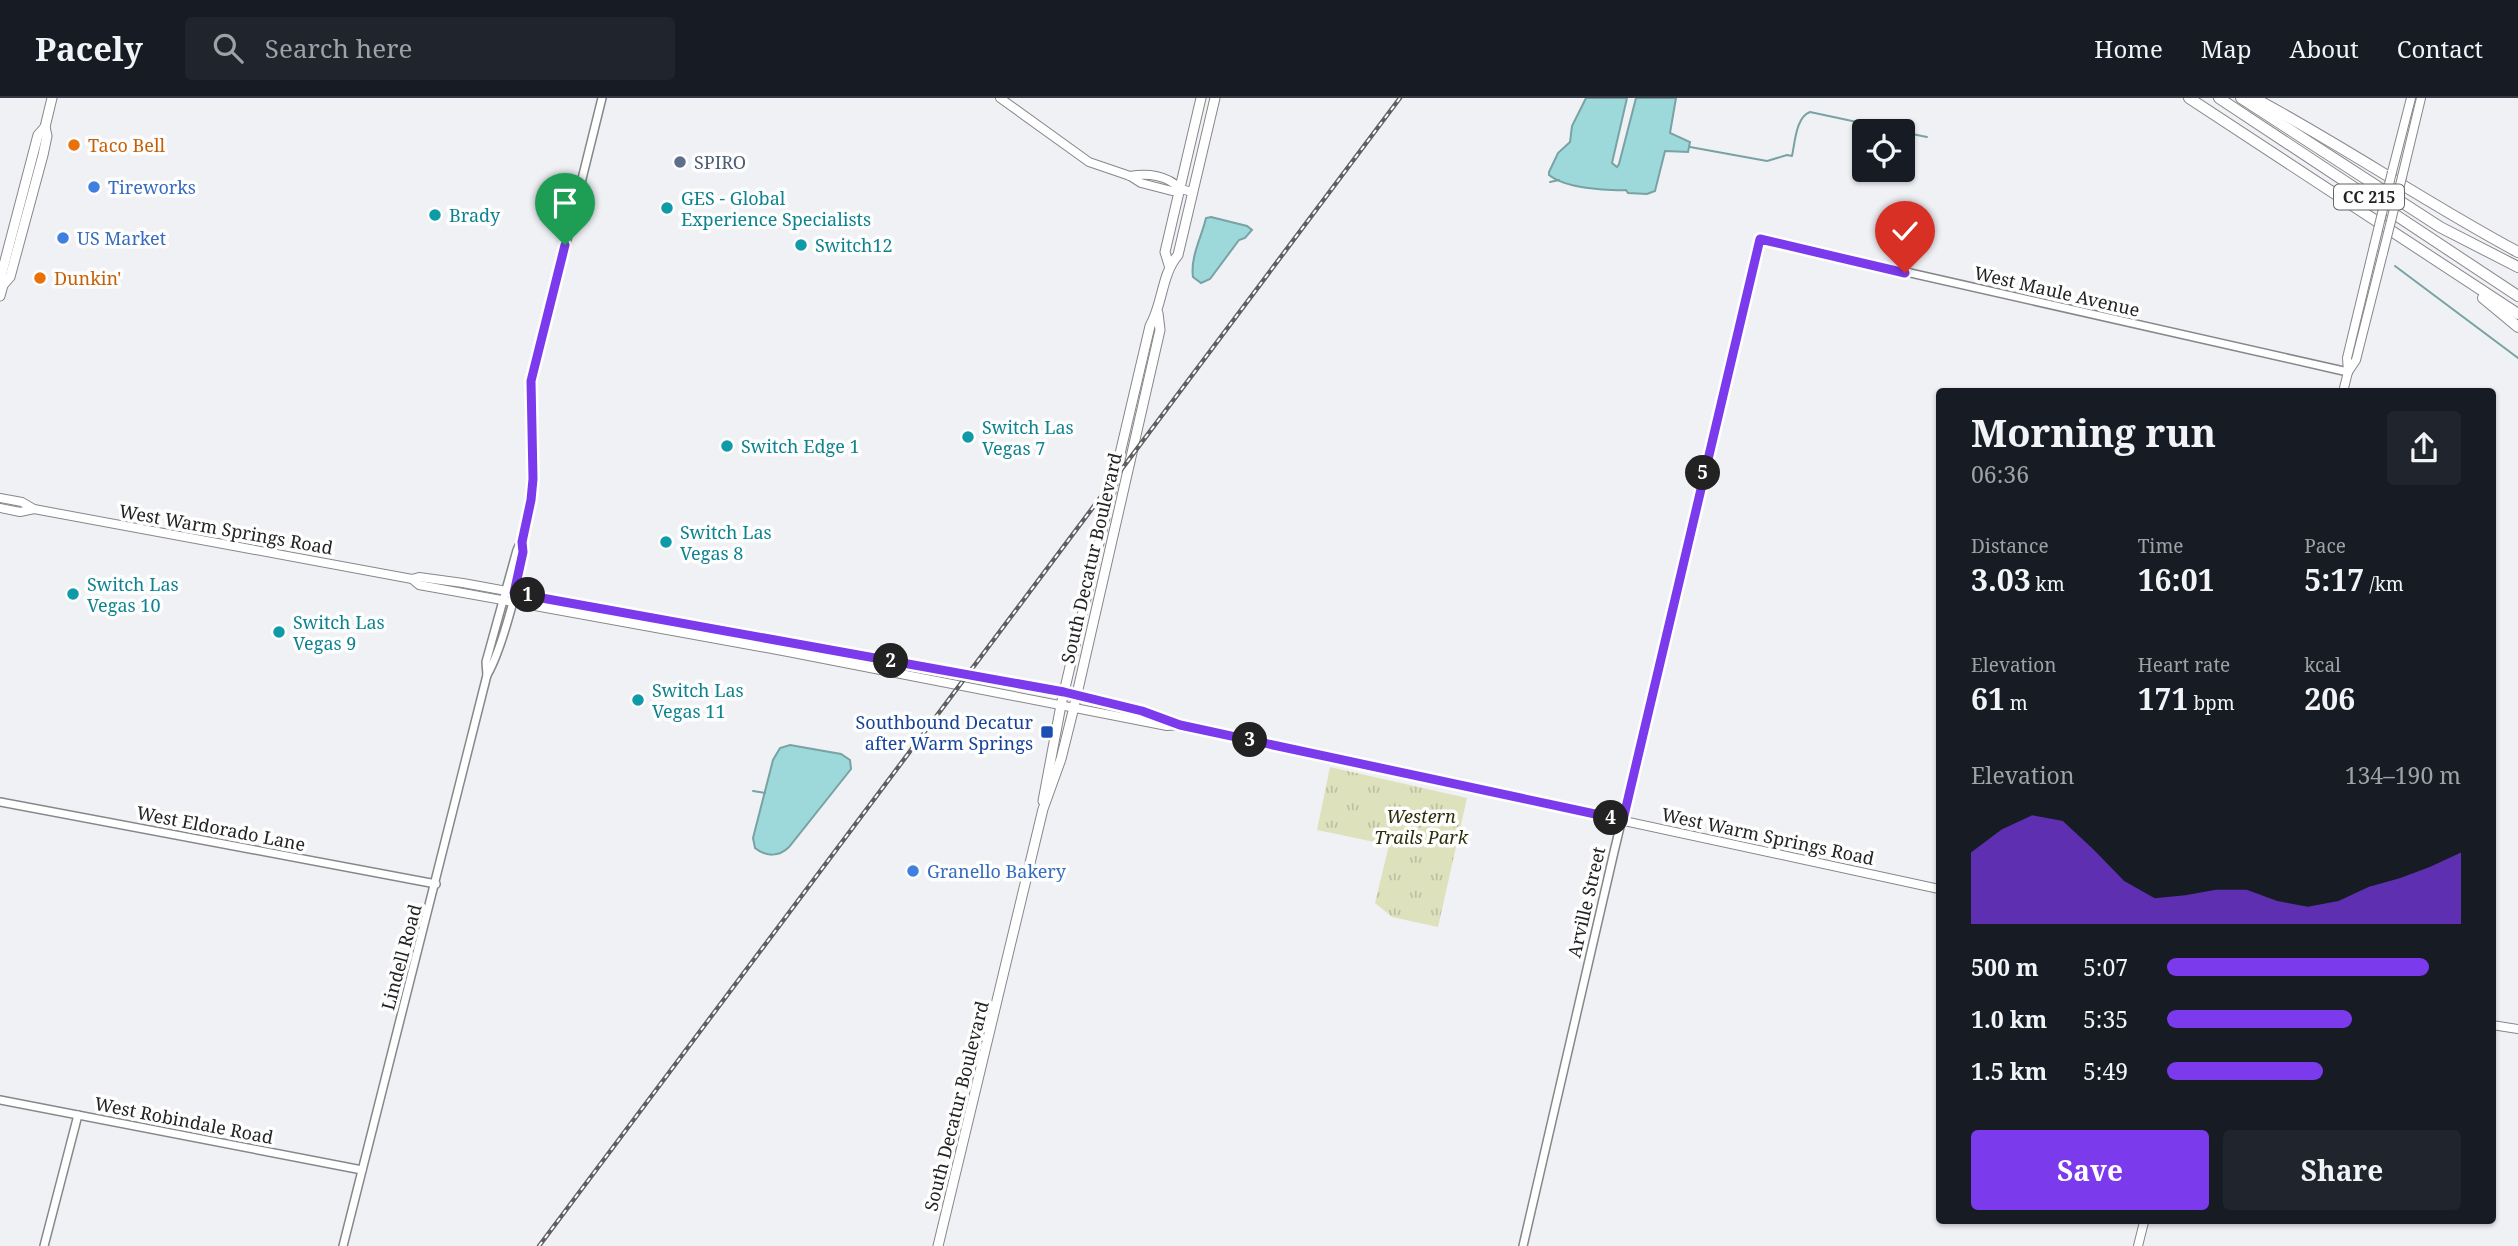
<!DOCTYPE html>
<html lang="en">
<head>
<meta charset="utf-8">
<style>
	:root { --surface:#171b24; --page:#20242c; --text:#f1f3f6; --muted:#9ea1a6; --line:#363941; --accent:#7c3aed }
	body { margin:0; font-family:"Noto Serif",serif; background:var(--page); color:var(--text); height:100vh; display:flex; flex-direction:column; font-size:26px; white-space:nowrap }
	* { box-sizing:border-box; margin:0 }
	p { font-size:23px; color:var(--muted) }
	.icon { flex:none; width:38px; height:38px; fill:none; stroke:currentColor; stroke-width:2; stroke-linecap:round; stroke-linejoin:round }
	.map { position:relative; flex:1; overflow:hidden }
	.side { position:absolute; left:1936px; top:290px; width:560px; height:836px; display:flex; flex-direction:column; background:var(--surface); border-radius:7px; box-shadow:0 2px 5px #0004 }
	.side>* { flex:none }
	.fabs { position:absolute; left:1852px; top:21px; display:grid; gap:14px }
	.fabs a { display:grid; place-items:center; width:63px; height:63px; border-radius:7px; background:var(--surface); box-shadow:0 2px 5px #0004; font-size:35px }
	.pin { position:absolute; display:grid; place-items:center; width:60px; height:60px; color:#fff; margin:-72px -30px; border-radius:50% 50% 50% 0; rotate:-45deg; box-shadow:0 0 7px #0007 }
	.pin .icon { rotate:45deg }
	.km { position:absolute; width:35px; height:35px; margin:-18px; border-radius:50%; background:#222; color:#fff; font-size:19px; line-height:35px; text-align:center }
	.round { display:grid; place-items:center; flex:none; width:74px; height:74px; border-radius:7px; background:var(--page) }
	.summary { display:flex; align-items:center; justify-content:space-between; height:119px; padding:0 35px }
	h1 { font-size:38px; font-weight:700; line-height:52px }
	.metrics { display:grid; grid-template-columns:repeat(3,1fr); gap:10px; height:119px; padding:7px 35px }
	.metrics div { display:grid; align-content:center }
	.metrics b { font-size:30px; font-weight:700 }
	.metrics small { font-size:19px; font-weight:400 }
	.metrics p { font-size:19px }
	.chart { height:196px; padding:14px 35px }
	.chart p { display:flex; justify-content:space-between }
	.chart svg { width:100%; height:126px; margin-top:7px; fill:var(--accent); opacity:.7 }
	.primary-button { display:flex; gap:14px; margin-top:auto; padding:14px 35px }
	.primary-button a { flex:1; height:80px; border-radius:7px; background:var(--accent); color:#fff; font-size:28px; font-weight:700; line-height:80px; text-align:center }
	.primary-button a+a { background:var(--page); color:var(--text) }
	ul { padding:0 35px; list-style:none; font-size:23px }
	li { display:grid; grid-template-columns:112px 84px 1fr; align-items:center; height:52px }
	li i { height:18px; border-radius:9px; background:var(--accent) }
	header { display:flex; align-items:center; gap:42px; box-sizing:border-box; height:98px; padding:0 35px; background:var(--surface); border-bottom:2px solid var(--line) }
	header strong { font-size:33px }
	nav { display:flex; gap:38px; margin-inline-start:auto; font-size:24px }
	.search { width:490px; height:63px; background:var(--page); display:flex; align-items:center; gap:18px; box-sizing:border-box; padding:0 24px; border-radius:7px; color:var(--muted); font-size:26px }
	.map>svg:first-child { display:block }
	.park { fill:url(#park-tufts) }
	.water { fill:#9dd9da; stroke:#78a2a3; stroke-width:2 }
	.lines { fill:none; stroke-linecap:round; stroke-linejoin:round }
	.stream { stroke:#78a2a3; stroke-width:2 }
	.tertiary-casing { stroke:#86878b; stroke-width:10 }
	.secondary-casing { stroke:#86878b; stroke-width:10 }
	.primary-casing { stroke:#86878b; stroke-width:11 }
	.motorway-casing { stroke:#86878b; stroke-width:12 }
	.tertiary { stroke:#fff; stroke-width:7 }
	.secondary { stroke:#fff; stroke-width:8 }
	.primary { stroke:#fff; stroke-width:9 }
	.motorway { stroke:#fff; stroke-width:10 }
	.rail-casing { stroke:#5f5f61; stroke-width:4.5 }
	.rail { stroke:#fefefe; stroke-width:2; stroke-dasharray:5; stroke-linecap:butt }
	.secondary-bridge-casing { stroke:#86878b; stroke-width:10; stroke-linecap:butt }
	.secondary-bridge { stroke:#fff; stroke-width:8 }
	.route-casing { stroke:#fff; stroke-width:14 }
	.route { stroke:#7c3aed; stroke-width:9 }
	.food-dot { fill:#e8710a; stroke:#fefefe; stroke-width:2.5 }
	.service-dot { fill:#5c6f8a; stroke:#fefefe; stroke-width:2.5 }
	.shop-dot { fill:#3f7fe0; stroke:#fefefe; stroke-width:2.5 }
	.culture-dot { fill:#0f9aa8; stroke:#fefefe; stroke-width:2.5 }
	.transit-dot { fill:#1a4fb4; stroke:#fefefe; stroke-width:2.5 }
	.labels { text-anchor:middle; dominant-baseline:central; stroke-width:7; stroke-linejoin:round; paint-order:stroke }
	.shield { fill:#fefefe; stroke:#656565; stroke-width:2 }
	.shield-label { font-size:16px; font-weight:bold; fill:#232324 }
	.food-label { font-size:18px; fill:#c56008; stroke:#fefefe; text-anchor:start }
	.service-label { font-size:18px; fill:#4e5e75; stroke:#fefefe; text-anchor:start }
	.shop-label { font-size:18px; fill:#366cbe; stroke:#fefefe; text-anchor:start }
	.culture-label { font-size:18px; fill:#0d838f; stroke:#fefefe; text-anchor:start }
	.street-label { font-size:18px; fill:#232324; stroke:#fefefe }
	.transit-label { font-size:18px; fill:#164399; stroke:#fefefe; text-anchor:end }
	.park-label { font-size:18px; font-style:italic; fill:#2d2e0a; stroke:#fefefe }
</style>
</head>
<body>
<header>
<strong>Pacely</strong>
<div class="search"><svg class="icon" aria-label="search" viewBox="0 0 24 24"><circle cx="10" cy="10" r="6"/><path d="M15 15l6 6"/></svg>Search here</div>
<nav><a>Home</a><a>Map</a><a>About</a><a>Contact</a></nav>
</header>
<div class="map">
<svg width="2518" height="1148" viewBox="0 0 2518 1148">
	<defs>
		<pattern id="park-tufts" width="24" height="20" patternUnits="userSpaceOnUse" patternTransform="scale(1.75)"><rect width="24" height="20" fill="#dde1bc"/><path d="M3 7l-1-3M5 7V3M7 7l1-3M15 17l-1-3M17 17v-4M19 17l1-3" fill="none" stroke="#bdc1a1"/></pattern>
	</defs>
	<rect width="100%" height="100%" fill="#f0f1f5"/>
	<path class="park" d="M1330 669 1467 700 1438 829 1392 819 1375 805 1389 747 1317 732Z"/>
	<g class="water">
		<path d="M1586 0H1627L1612 65 1617 69 1619 66 1636 0H1676L1670 35 1690 44 1688 54 1665 53 1655 93 1647 96 1628 95 1626 92C1606 93 1565 90 1549 77V74L1558 55 1570 44 1572 28Z"/>
		<path d="M1211 119 1247 128 1252 132 1245 140 1239 142 1210 181 1201 185 1193 179C1190 159 1202 138 1206 120Z"/>
		<path d="M790 647 841 656 850 662 851 671 789 749C779 759 766 759 755 750L753 740 773 662 780 650Z"/>
	</g>
	<g class="lines">
		<g class="stream">
			<path d="M1902 34 1927 39"/>
			<path d="M1690 49 1767 63 1787 57 1792 58C1795 44 1796 19 1810 14L1899 33"/>
			<path d="M1550 84 1559 82"/>
			<path d="M2395 168 2518 260"/>
			<path d="M753 693 765 695"/>
		</g>
		<g class="tertiary-casing">
			<g id="tertiary">
				<path d="M487 577 486 564 517 452 523 439 533 381 532 283 602 0"/>
				<path d="M0 704 436 786"/>
				<path d="M0 1002 362 1072"/>
				<path d="M44 1148 78 1017"/>
				<path d="M343 1148 487 577C500 555 526 469 522 444"/>
				<path d="M1523 1148 1614 754 1760 141 2348 274"/>
			</g>
		</g>
		<g class="secondary-casing">
			<g id="secondary">
				<path d="M1000 0 1089 64 1130 78 1141 85 1172 93 1180 91 1193 94"/>
				<path d="M2392 74 2411 0"/>
				<path d="M1130 78C1147 75 1168 77 1180 91"/>
				<path d="M2402 79 2421 0"/>
				<path d="M2348 274 2356 262 2383 155"/>
				<path d="M2343 294 2348 274 2347 260 2374 148"/>
				<path d="M0 400 22 404 34 411 412 481 419 479 463 485 1055 593 1141 613 1178 626"/>
				<path d="M0 410 20 414 34 411"/>
				<path d="M412 481 419 487 788 554 1167 628 1180 627 1939 791"/>
				<path d="M2492 927 2518 931"/>
				<path d="M2138 1148 2144 1124"/>
			</g>
		</g>
		<g class="primary-casing">
			<g id="primary">
				<path d="M1169 167 1165 154 1201 0"/>
				<path d="M3 187 10 179 43 57 47 38 45 29"/>
				<path d="M0 198 3 187 1 178 38 37 45 29 52 0"/>
				<path d="M1043 703 1061 607 1150 228C1163 206 1161 177 1178 157L1215 0"/>
				<path d="M938 1148 1043 711 1061 661 1074 609 1160 232 1158 215"/>
			</g>
		</g>
		<g class="motorway-casing">
			<g id="motorway">
				<path d="M2189 0 2518 216"/>
				<path d="M2219 0 2518 198"/>
				<path d="M2241 0 2440 129 2518 169"/>
				<path d="M2254 0C2344 48 2428 106 2518 154"/>
				<path d="M2483 200 2518 229"/>
			</g>
		</g>
		<use href="#tertiary" class="tertiary"/>
		<use href="#secondary" class="secondary"/>
		<use href="#primary" class="primary"/>
		<use href="#motorway" class="motorway"/>
		<g class="rail-casing">
			<path id="rail" d="M539 1148 1400 0"/>
		</g>
		<use href="#rail" class="rail"/>
		<g class="secondary-bridge-casing">
			<g id="secondary-bridge">
				<path d="M2374 148 2392 74"/>
				<path d="M2383 155 2402 79"/>
			</g>
		</g>
		<use href="#secondary-bridge" class="secondary-bridge"/>
	</g>
	<g class="lines">
		<g class="route-casing">
			<path id="route" d="M565 147 531 283 533 381 531 402 522 444 523 454 514 495 1064 594 1142 613 1180 627 1623 722 1760 141 1905 175"/>
		</g>
		<use href="#route" class="route"/>
	</g>
	<g class="food-dot">
		<circle cx="74" cy="47" r="7"/>
		<circle cx="40" cy="180" r="7"/>
	</g>
	<circle class="service-dot" cx="680" cy="64" r="7"/>
	<g class="shop-dot">
		<circle cx="94" cy="89" r="7"/>
		<circle cx="63" cy="140" r="7"/>
		<circle cx="913" cy="773" r="7"/>
	</g>
	<g class="culture-dot">
		<circle cx="667" cy="110" r="7"/>
		<circle cx="435" cy="117" r="7"/>
		<circle cx="801" cy="147" r="7"/>
		<circle cx="968" cy="339" r="7"/>
		<circle cx="727" cy="348" r="7"/>
		<circle cx="666" cy="444" r="7"/>
		<circle cx="73" cy="496" r="7"/>
		<circle cx="279" cy="534" r="7"/>
		<circle cx="638" cy="602" r="7"/>
	</g>
	<rect class="transit-dot" x="1040" y="627" width="14" height="14" rx="3.5"/>
	<g class="labels">
		<rect class="shield" x="2334" y="86.5" width="70" height="25" rx="5"/>
		<g class="shield-label">
			<text x="2369" y="99">CC 215</text>
		</g>
		<g class="food-label">
			<text x="88" y="47">Taco Bell</text>
			<text x="54" y="180">Dunkin'</text>
		</g>
		<g class="service-label">
			<text x="694" y="64">SPIRO</text>
		</g>
		<g class="shop-label">
			<text x="108" y="89">Tireworks</text>
			<text x="77" y="140">US Market</text>
			<text x="927" y="773">Granello Bakery</text>
		</g>
		<g class="culture-label">
			<text x="681" y="100">GES - Global<tspan x="681" dy="21">Experience Specialists</tspan></text>
			<text x="449" y="117">Brady</text>
			<text x="815" y="147">Switch12</text>
			<text x="982" y="329">Switch Las<tspan x="982" dy="21">Vegas 7</tspan></text>
			<text x="741" y="348">Switch Edge 1</text>
			<text x="680" y="434">Switch Las<tspan x="680" dy="21">Vegas 8</tspan></text>
			<text x="87" y="486">Switch Las<tspan x="87" dy="21">Vegas 10</tspan></text>
			<text x="293" y="524">Switch Las<tspan x="293" dy="21">Vegas 9</tspan></text>
			<text x="652" y="592">Switch Las<tspan x="652" dy="21">Vegas 11</tspan></text>
		</g>
		<g class="street-label">
			<text transform="translate(2057 193) rotate(13)">West Maule Avenue</text>
			<text transform="translate(226 431) rotate(10)">West Warm Springs Road</text>
			<text transform="translate(1091 460) rotate(-77)">South Decatur Boulevard</text>
			<text transform="translate(221 730) rotate(11)">West Eldorado Lane</text>
			<text transform="translate(1768 738) rotate(12)">West Warm Springs Road</text>
			<text transform="translate(1586 804) rotate(-77)">Arville Street</text>
			<text transform="translate(401 859) rotate(-75)">Lindell Road</text>
			<text transform="translate(956 1008) rotate(-76)">South Decatur Boulevard</text>
			<text transform="translate(184 1022) rotate(11)">West Robindale Road</text>
		</g>
		<g class="transit-label">
			<text x="1033" y="624">Southbound Decatur<tspan x="1033" dy="21">after Warm Springs</tspan></text>
		</g>
		<g class="park-label">
			<text x="1421" y="718">Western<tspan x="1421" dy="21">Trails Park</tspan></text>
		</g>
	</g>
</svg>
<div class="fabs">
<a><svg class="icon" aria-label="locate" viewBox="0 0 24 24"><circle cx="12" cy="12" r="6"/><path d="M12 2v4M12 18v4M2 12h4M18 12h4"/></svg></a>
</div>
<div class="pin" style="left:565px;top:147px;background:#1e9e55"><svg class="icon" aria-label="arrive" viewBox="0 0 24 24"><path d="M6 21V4h12l-3 4 3 4H6"/></svg></div>
<div class="pin" style="left:1905px;top:175px;background:#d93025"><svg class="icon" aria-label="check" viewBox="0 0 24 24"><path d="M5 12l5 5 9-10"/></svg></div>
<b class="km" style="left:528px;top:497px">1</b>
<b class="km" style="left:891px;top:563px">2</b>
<b class="km" style="left:1250px;top:642px">3</b>
<b class="km" style="left:1611px;top:720px">4</b>
<b class="km" style="left:1703px;top:375px">5</b>
<section class="side">
<div class="summary"><div><h1>Morning run</h1><p>06:36</p></div><a class="round"><svg class="icon" aria-label="share" viewBox="0 0 24 24"><path d="M12 15V3M7 8l5-5 5 5M5 13v7h14v-7"/></svg></a></div>
<div class="metrics">
<div><p>Distance</p><b>3.03<small> km</small></b></div>
<div><p>Time</p><b>16:01</b></div>
<div><p>Pace</p><b>5:17<small> /km</small></b></div>
</div>
<div class="metrics">
<div><p>Elevation</p><b>61<small> m</small></b></div>
<div><p>Heart rate</p><b>171<small> bpm</small></b></div>
<div><p>kcal</p><b>206</b></div>
</div>
<div class="chart"><p><span>Elevation</span>134–190 m</p>
<svg viewBox="0 0 160 44" preserveAspectRatio="none"><path d="M0 44V19L10 11L20 6L30 8L40 18L50 29L60 35L70 34L80 32L90 32L100 36L110 38L120 36L130 31L140 28L150 24L160 19V44z"/></svg>
</div>
<ul>
<li><b>500 m</b>5:07<i style="width:89%"></i></li>
<li><b>1.0 km</b>5:35<i style="width:63%"></i></li>
<li><b>1.5 km</b>5:49<i style="width:53%"></i></li>
</ul>
<div class="primary-button"><a>Save</a><a>Share</a></div>
</section>
</div>
</body>
</html>
